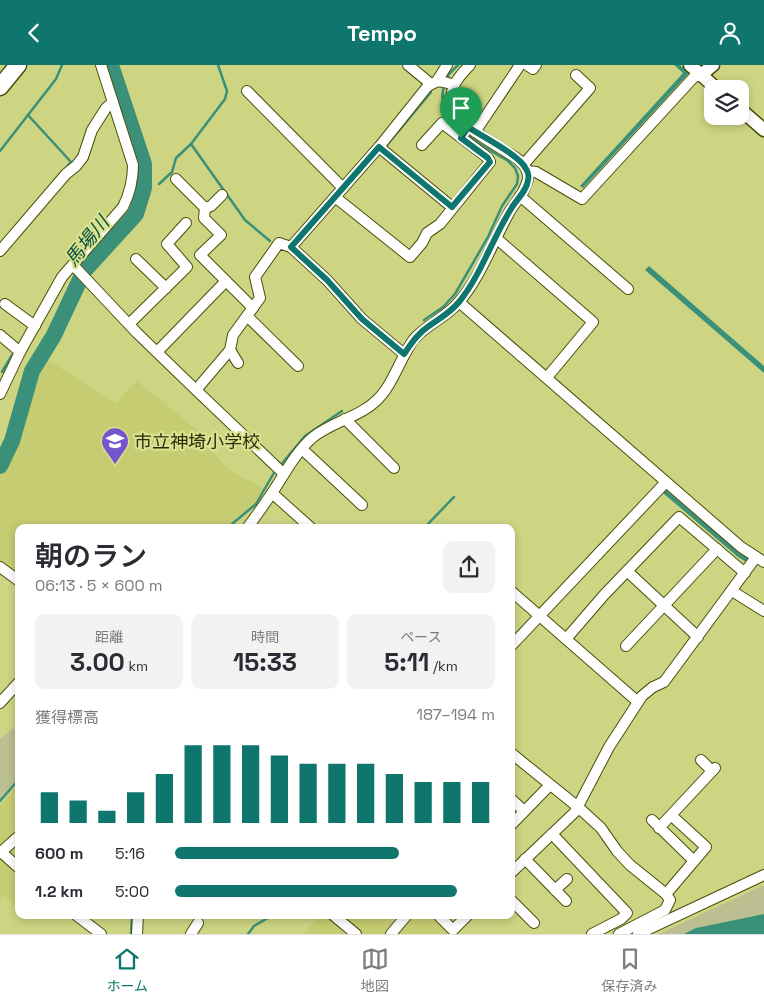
<!DOCTYPE html>
<html lang="ja">
<head>
<meta charset="utf-8">
<style>
	:root { --surface:#fff; --page:#f2f2f3; --text:#2b2b33; --muted:#7c7c81; --line:#e1e1e2; --accent:#0f766e }
	body { margin:0; font-family:"Space Grotesk","Noto Sans JP",sans-serif; background:var(--page); color:var(--text); height:100vh; display:flex; flex-direction:column; font-size:19px; white-space:nowrap }
	* { box-sizing:border-box; margin:0 }
	p { font-size:16px; color:var(--muted) }
	.icon { flex:none; width:28px; height:28px; fill:none; stroke:currentColor; stroke-width:2; stroke-linecap:round; stroke-linejoin:round }
	.map { position:relative; flex:1; overflow:hidden }
	.details { position:absolute; left:15px; top:459px; width:500px; height:395px; display:flex; flex-direction:column; background:var(--surface); border-radius:10px; box-shadow:0 2px 8px #0003 }
	.details>* { flex:none }
	.fabs { position:absolute; left:704px; top:15px; display:grid; gap:10px }
	.fabs a { display:grid; place-items:center; width:45px; height:45px; border-radius:10px; background:var(--surface); box-shadow:0 2px 8px #0003; font-size:25px }
	.pin { position:absolute; display:grid; place-items:center; width:42px; height:42px; color:#fff; margin:-51px -21px; border-radius:50% 50% 50% 0; rotate:-45deg; box-shadow:0 0 5px #0007 }
	.pin .icon { rotate:45deg }
	.round { display:grid; place-items:center; flex:none; width:52px; height:52px; border-radius:10px; background:var(--page) }
	.headline { display:flex; align-items:center; justify-content:space-between; height:85px; padding:0 20px }
	h1 { font-size:28px; font-weight:600; line-height:38px }
	.metrics { display:grid; grid-template-columns:repeat(3,1fr); gap:8px; height:85px; padding:5px 20px }
	.metrics div { display:grid; align-content:center; border-radius:10px; background:var(--page); text-align:center }
	.metrics b { font-size:25px; font-weight:600 }
	.metrics small { font-size:14px; font-weight:400 }
	.metrics p { font-size:14px }
	.chart { height:140px; padding:10px 20px }
	.chart p { display:flex; justify-content:space-between }
	.chart svg { width:100%; height:90px; margin-top:5px; stroke:var(--accent); stroke-width:6 }
	ul { padding:0 20px; list-style:none; font-size:16px }
	li { display:grid; grid-template-columns:80px 60px 1fr; align-items:center; height:38px }
	li i { height:12px; border-radius:6px; background:var(--accent) }
	header { display:flex; justify-content:space-between; align-items:center; height:65px; padding:0 20px; background:var(--accent); color:#fff; font-size:22px; font-weight:600 }
	.menu { display:flex; justify-content:space-around; align-items:center; height:70px; border-top:1px solid var(--line); background:var(--surface); font-size:14px; color:var(--muted) }
	.menu a { display:grid; justify-items:center; gap:2px }
	.menu .selected { color:var(--accent) }
	.map>svg:first-child { display:block }
	.built { fill:#c5cc71 }
	.green { fill:#bbbf92 }
	.water { fill:#3b9079 }
	.lines { fill:none; stroke-linecap:round; stroke-linejoin:round }
	.stream { stroke:#3b9079; stroke-width:2.5 }
	.river { stroke:#3b9079; stroke-width:16 }
	.minor-casing { stroke:#4b4e0b; stroke-width:12 }
	.tertiary-casing { stroke:#4b4e0b; stroke-width:15 }
	.trunk-casing { stroke:#4b4e0b; stroke-width:19 }
	.minor { stroke:#fff; stroke-width:10 }
	.tertiary { stroke:#fff; stroke-width:12 }
	.trunk { stroke:#fff; stroke-width:16 }
	.route-casing { stroke:#fff; stroke-width:10 }
	.route { stroke:#0f766e; stroke-width:6 }
	.labels { text-anchor:middle; dominant-baseline:central; stroke-width:4.5; stroke-linejoin:round; paint-order:stroke }
	.poi-label { font-size:18px; fill:#2c2e0c; stroke:#dae18e; text-anchor:start }
	.water-label { font-size:19px; font-style:italic; fill:#085141; stroke:#dae18e }
</style>
</head>
<body>
<header><svg class="icon" aria-label="back" viewBox="0 0 24 24"><path d="M15 5l-7 7 7 7"/></svg>Tempo<svg class="icon" aria-label="person" viewBox="0 0 24 24"><circle cx="12" cy="8" r="4"/><path d="M4 21q1-7 8-7t8 7"/></svg></header>
<div class="map">
<svg width="764" height="869" viewBox="0 0 764 869">
	<rect width="100%" height="100%" fill="#cdd482"/>
	<g class="built">
		<path d="M44 293 116 338 137 316 197 365 208 383 230 405 264 424 253 441 230 459 228 462H19V512L0 498V407L8 395 35 307Z"/>
		<path d="M19 719V764L0 781V740Z"/>
		<path d="M19 774V833L13 839 4 829 0 833V791Z"/>
		<path d="M320 850H432L453 869H304Z"/>
	</g>
	<g class="green">
		<path d="M19 658V711L0 733V674Z"/>
		<path d="M764 820V849L696 863 684 869H659Z"/>
	</g>
	<g class="water">
		<path d="M674 0H680L689 8 583 123 580 121 683 8Z"/>
		<path d="M649 201 764 301V308L645 205Z"/>
		<path d="M666 425 740 488 749 493 746 497 738 492 663 428Z"/>
		<path d="M764 849V869H684L696 863Z"/>
	</g>
	<g class="lines">
		<g class="stream">
			<path d="M446 16 449 9 458 0"/>
			<path d="M28 50 71 97 66 103"/>
			<path d="M191 79 245 155 270 176"/>
			<path d="M387 80 431 27"/>
			<path d="M0 86 56 14 62 0"/>
			<path d="M159 119 172 107 176 93 191 79 225 34 227 26 218 0"/>
			<path d="M424 255 443 242 455 229 488 172 502 141 517 119 518 111 515 103 508 96C484 81 433 57 444 21"/>
			<path d="M2 307 12 290"/>
			<path d="M279 402 305 371 342 346"/>
			<path d="M230 462 232 459 256 439 275 406"/>
			<path d="M425 462 454 432"/>
			<path d="M0 736 19 714"/>
			<path d="M131 869 132 850"/>
			<path d="M248 869 254 861 273 850"/>
		</g>
		<path class="river" d="M0 401 12 376 32 306 54 270 84 206 136 149 144 123V99L111 0"/>
		<g class="minor-casing">
			<g id="minor">
				<path d="M408 0 431 19"/>
				<path d="M527 0 533 4 536 0"/>
				<path d="M437 16 447 0"/>
				<path d="M247 26 343 123"/>
				<path d="M475 67 520 0"/>
				<path d="M379 82 452 142"/>
				<path d="M524 99 590 23 576 10"/>
				<path d="M527 106 536 107 582 134 694 12 701 10"/>
				<path d="M176 114 205 143 204 153 221 170 200 190 253 243"/>
				<path d="M520 131 628 224"/>
				<path d="M335 132 410 192 422 178 427 168 440 159 490 97 488 93 442 58 422 80"/>
				<path d="M205 143 211 141 222 130"/>
				<path d="M496 173 593 257 549 310"/>
				<path d="M291 182 379 82 427 22C438 14 442 16 454 20"/>
				<path d="M0 186 66 109 76 101 83 92 92 65 106 43 113 37"/>
				<path d="M136 194 166 223"/>
				<path d="M73 200 137 268 196 325"/>
				<path d="M459 237 741 482 764 497"/>
				<path d="M5 239 35 261"/>
				<path d="M247 251 298 301"/>
				<path d="M129 259 187 202 167 179 186 158"/>
				<path d="M0 270 20 287"/>
				<path d="M230 285 238 298"/>
				<path d="M157 287 226 216"/>
				<path d="M0 329 20 287 62 212 123 142C130 128 133 116 133 100L101 0"/>
				<path d="M345 354 394 403"/>
				<path d="M302 384 362 440"/>
				<path d="M284 409 196 325 230 285 233 270 260 233 255 212 279 178 291 182 327 215 362 254 404 289"/>
				<path d="M272 428 310 462"/>
				<path d="M248 462C256 451 264 440 272 428 284 410 295 388 312 373 331 357 360 352 377 335 393 320 400 293 414 274 426 260 445 253 458 238 481 212 493 176 510 146 514 139 519 134 523 127 526 120 530 114 527 106 524 96 513 91 505 86 485 73 440 51 454 21 457 13 464 6 470 0"/>
				<path d="M0 502 19 516"/>
				<path d="M627 506 698 572"/>
				<path d="M511 526 638 637"/>
				<path d="M732 526 764 546"/>
				<path d="M566 574 604 530 679 452 745 508"/>
				<path d="M511 581 666 417"/>
				<path d="M626 581 717 484"/>
				<path d="M0 638 19 617"/>
				<path d="M511 688 578 742 601 763 617 786 630 800 666 829 670 835 665 845 619 869"/>
				<path d="M701 695 712 706"/>
				<path d="M511 734 524 746"/>
				<path d="M652 755 694 796"/>
				<path d="M511 760 550 720"/>
				<path d="M659 763 715 703"/>
				<path d="M552 769 627 848 621 854 592 869"/>
				<path d="M1 787 19 803"/>
				<path d="M0 788 19 771"/>
				<path d="M525 794 566 836"/>
				<path d="M511 808 575 747 609 682 642 631 653 622 664 617 756 492"/>
				<path d="M555 825 567 814"/>
				<path d="M666 829 706 782 672 751"/>
				<path d="M511 835 534 858"/>
				<path d="M76 850 101 869"/>
				<path d="M333 850 356 869"/>
				<path d="M438 850 453 865 468 850"/>
				<path d="M137 869 138 850"/>
				<path d="M191 869 198 858"/>
				<path d="M391 869 407 850"/>
				<path d="M638 869 764 810"/>
			</g>
		</g>
		<g class="tertiary-casing">
			<g id="tertiary">
				<path d="M690 0 717 24"/>
				<path d="M701 10 713 0"/>
				<path d="M740 44 764 65"/>
			</g>
		</g>
		<g class="trunk-casing">
			<path id="trunk" d="M0 22 18 0"/>
		</g>
		<use href="#minor" class="minor"/>
		<use href="#tertiary" class="tertiary"/>
		<use href="#trunk" class="trunk"/>
	</g>
	<g class="lines">
		<g class="route-casing">
			<path id="route" d="M468 62C481 71 521 91 526 104 528 107 529 112 528 115 527 126 516 135 511 144 492 174 481 210 459 237 450 248 440 253 429 261 418 268 411 279 404 289L362 254 327 215 291 182 379 82 452 142 490 97 488 93 461 73Z"/>
		</g>
		<use href="#route" class="route"/>
	</g>
	<defs>
		<g id="school-pin" transform="scale(1.4375)"><path d="M0 17L-7.5 6A9.5 9.5 0 1 1 7.5 6Z" fill="#7654cd" stroke="#dae18e"/><path d="M0-5L7-2L0 1L-7-2ZM-4 1L0 2.5L4 1V4Q0 6-4 4Z" fill="#fff"/></g>
	</defs>
	<g fill-rule="evenodd">
		<use href="#school-pin" x="115" y="376"/>
	</g>
	<g class="labels">
		<g class="poi-label">
			<text x="134" y="376">市立神埼小学校</text>
		</g>
		<g class="water-label">
			<text transform="translate(87 176) rotate(-51)">馬場川</text>
		</g>
	</g>
</svg>
<div class="fabs">
<a><svg class="icon" aria-label="layers" viewBox="0 0 24 24"><path d="M12 4l9 5-9 5-9-5zM3 14l9 5 9-5"/></svg></a>
</div>
<div class="pin" style="left:461px;top:73px;background:#1e9e55"><svg class="icon" aria-label="arrive" viewBox="0 0 24 24"><path d="M6 21V4h12l-3 4 3 4H6"/></svg></div>
<section class="details">
<div class="headline"><div><h1>朝のラン</h1><p>06:13 · 5 × 600 m</p></div><a class="round"><svg class="icon" aria-label="share" viewBox="0 0 24 24"><path d="M12 15V3M7 8l5-5 5 5M5 13v7h14v-7"/></svg></a></div>
<div class="metrics">
<div><p>距離</p><b>3.00<small> km</small></b></div>
<div><p>時間</p><b>15:33</b></div>
<div><p>ペース</p><b>5:11<small> /km</small></b></div>
</div>
<div class="chart"><p><span>獲得標高</span>187–194 m</p>
<svg viewBox="0 0 160 44" preserveAspectRatio="none"><path d="M5 44V29M15 44V33M25 44V38M35 44V29M45 44V20M55 44V6M65 44V6M75 44V6M85 44V11M95 44V15M105 44V15M115 44V15M125 44V20M135 44V24M145 44V24M155 44V24"/></svg>
</div>
<ul>
<li><b>600 m</b>5:16<i style="width:70%"></i></li>
<li><b>1.2 km</b>5:00<i style="width:88%"></i></li>
</ul>
</section>
</div>
<nav class="menu">
<a class="selected"><svg class="icon" aria-label="home" viewBox="0 0 24 24"><path d="M3 11l9-7 9 7M6 9v11h12V9"/></svg>ホーム</a>
<a><svg class="icon" aria-label="map" viewBox="0 0 24 24"><path d="M3 6l6-2 6 2 6-2v14l-6 2-6-2-6 2zM9 4v14M15 6v14"/></svg>地図</a>
<a><svg class="icon" aria-label="saved" viewBox="0 0 24 24"><path d="M7 4h10v16l-5-4-5 4z"/></svg>保存済み</a>
</nav>
</body>
</html>
